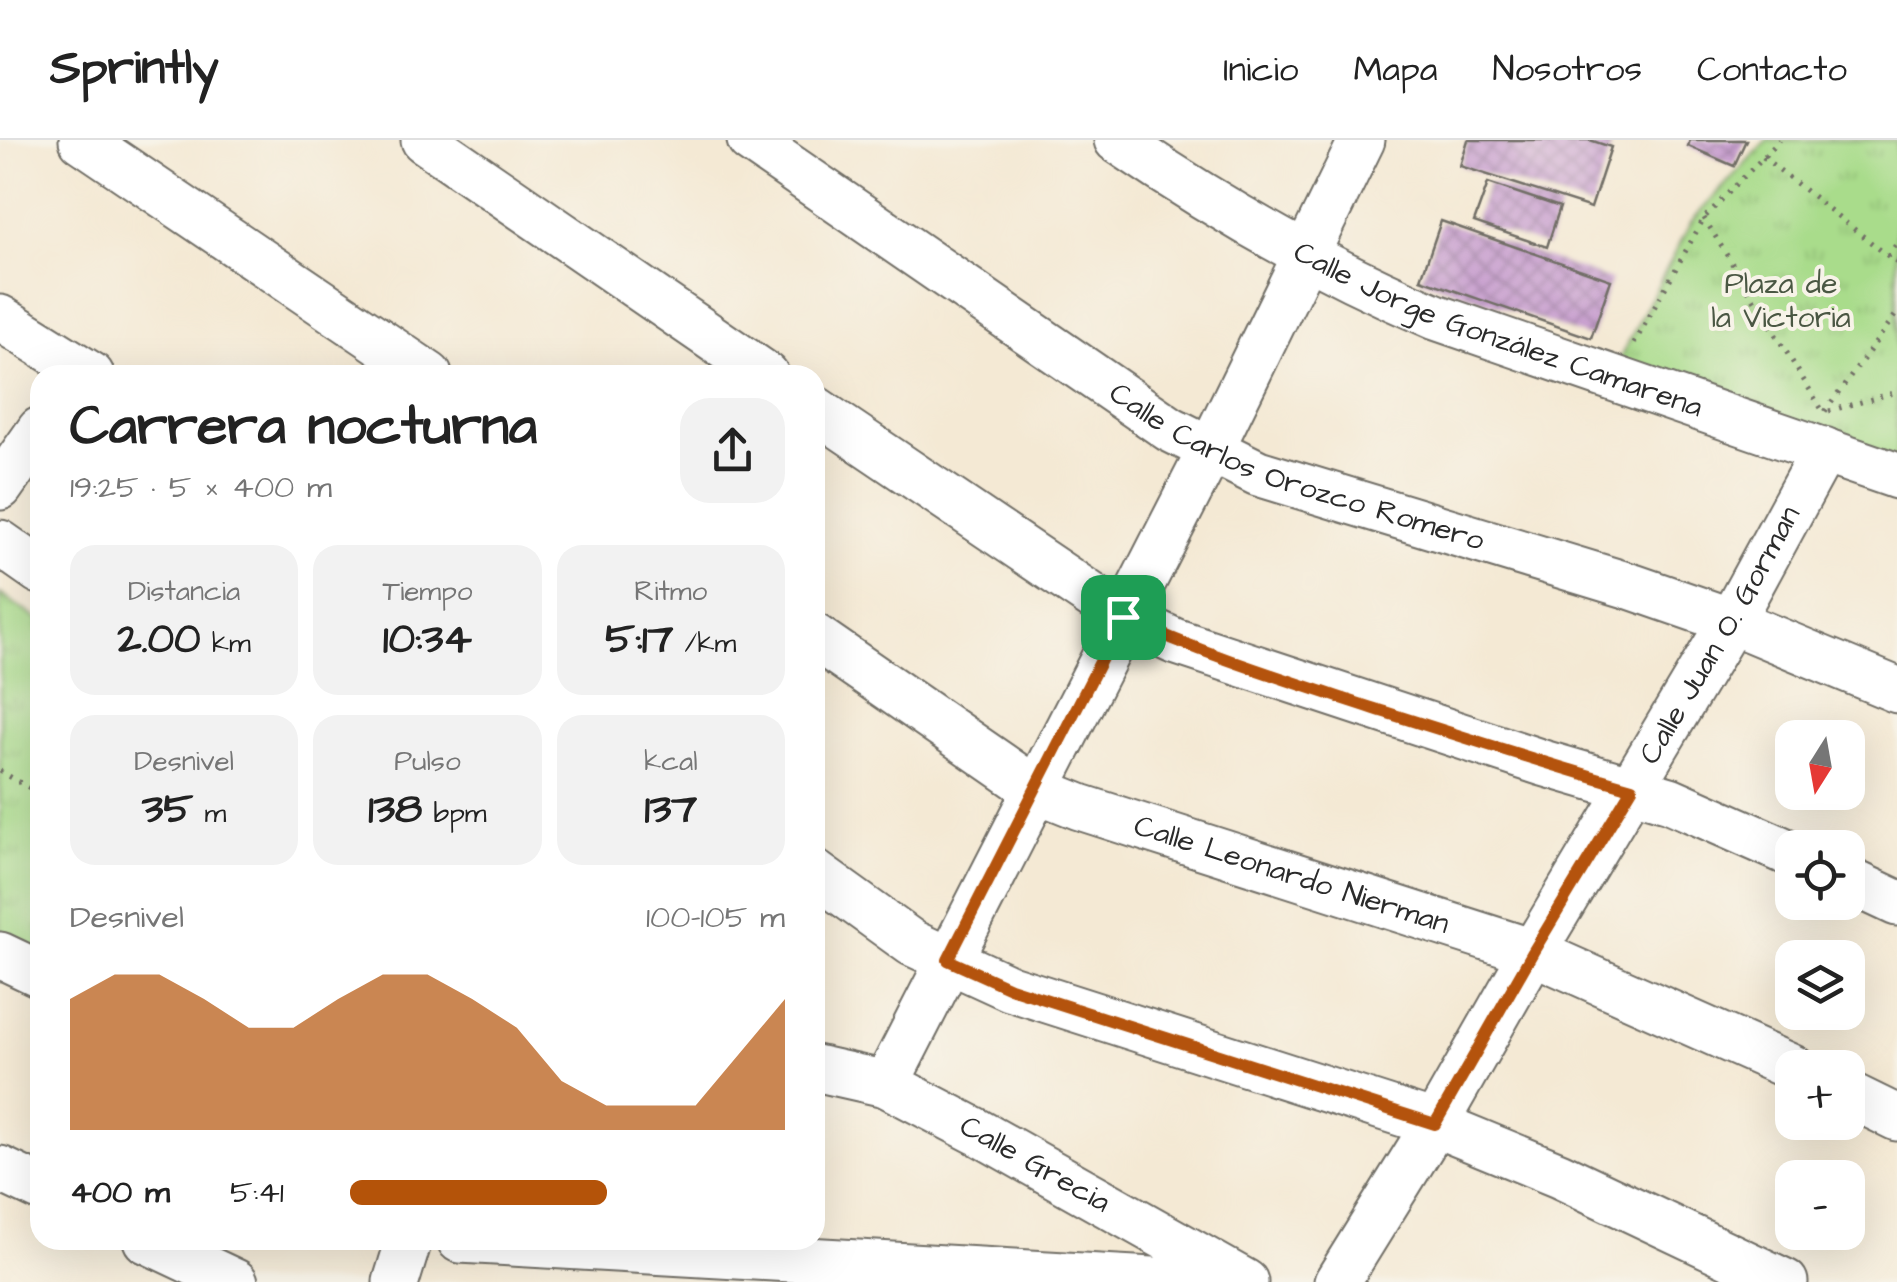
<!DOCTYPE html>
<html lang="es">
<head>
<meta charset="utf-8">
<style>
	:root { --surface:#fff; --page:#f2f2f2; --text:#222; --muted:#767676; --line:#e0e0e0; --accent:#b45309 }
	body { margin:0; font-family:"Architects Daughter",sans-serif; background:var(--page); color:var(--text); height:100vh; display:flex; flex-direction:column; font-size:38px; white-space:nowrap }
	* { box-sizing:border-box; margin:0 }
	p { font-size:32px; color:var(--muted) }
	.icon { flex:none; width:55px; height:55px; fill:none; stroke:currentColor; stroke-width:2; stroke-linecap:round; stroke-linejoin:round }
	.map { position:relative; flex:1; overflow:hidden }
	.side { position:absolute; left:30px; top:225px; width:795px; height:885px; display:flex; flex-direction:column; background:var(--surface); border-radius:30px; box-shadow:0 10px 40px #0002 }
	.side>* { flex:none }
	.needle { width:65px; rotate:191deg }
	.controls { position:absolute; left:1775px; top:580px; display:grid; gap:20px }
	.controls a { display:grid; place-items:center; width:90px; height:90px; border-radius:20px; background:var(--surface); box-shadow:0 10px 40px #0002; font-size:50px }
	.pin { position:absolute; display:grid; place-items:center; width:85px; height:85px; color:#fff; margin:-42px; border-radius:20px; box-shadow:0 5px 15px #0006 }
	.round { display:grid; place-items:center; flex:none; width:105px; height:105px; border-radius:30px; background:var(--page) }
	.headline { display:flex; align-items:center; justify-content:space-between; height:170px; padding:0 40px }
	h1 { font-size:55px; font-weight:700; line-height:75px }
	.stats { display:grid; grid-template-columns:repeat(3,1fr); gap:15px; height:170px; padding:10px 40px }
	.stats div { display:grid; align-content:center; border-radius:25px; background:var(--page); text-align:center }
	.stats b { font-size:42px; font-weight:700 }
	.stats small { font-size:28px; font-weight:400 }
	.stats p { font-size:28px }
	.chart { height:280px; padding:20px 40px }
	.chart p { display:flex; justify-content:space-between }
	.chart svg { width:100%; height:180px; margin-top:10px; fill:var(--accent); opacity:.7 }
	ul { padding:0 40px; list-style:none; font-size:32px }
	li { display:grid; grid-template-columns:160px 120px 1fr; align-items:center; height:75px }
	li i { height:25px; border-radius:12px; background:var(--accent) }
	header { display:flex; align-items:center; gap:60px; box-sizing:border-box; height:140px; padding:0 50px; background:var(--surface); border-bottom:2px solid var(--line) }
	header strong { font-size:48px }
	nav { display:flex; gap:55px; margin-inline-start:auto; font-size:35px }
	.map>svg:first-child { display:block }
	.park { fill:url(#park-tufts); stroke:#6a845b; stroke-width:2.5 }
	.building { fill:url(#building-cross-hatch) }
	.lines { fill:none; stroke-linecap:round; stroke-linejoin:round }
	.minor-casing { stroke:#716e66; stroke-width:49 }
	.path { stroke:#716e66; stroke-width:5; stroke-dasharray:2.5 8; stroke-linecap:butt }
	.minor { stroke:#fff; stroke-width:45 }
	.route-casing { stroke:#fff; stroke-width:20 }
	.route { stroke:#b45309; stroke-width:12 }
	.labels { text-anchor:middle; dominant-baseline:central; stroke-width:8; stroke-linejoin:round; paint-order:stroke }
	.park-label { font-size:30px; fill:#4a5743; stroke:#f7f3e8 }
	.street-label { font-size:30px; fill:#2b2b2b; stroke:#f7f3e8 }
</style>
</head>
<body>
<header>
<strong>Sprintly</strong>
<nav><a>Inicio</a><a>Mapa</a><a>Nosotros</a><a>Contacto</a></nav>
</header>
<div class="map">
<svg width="1897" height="1142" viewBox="0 0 1897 1142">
	<defs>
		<pattern id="park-tufts" width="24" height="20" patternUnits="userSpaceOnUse" patternTransform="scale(2.5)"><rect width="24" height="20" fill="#a9dc8b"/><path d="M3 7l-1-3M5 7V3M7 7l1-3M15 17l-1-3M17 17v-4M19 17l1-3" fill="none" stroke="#92bd78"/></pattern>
		<pattern id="building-cross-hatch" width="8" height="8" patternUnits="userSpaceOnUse" patternTransform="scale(2.5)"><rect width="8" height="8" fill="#c69bce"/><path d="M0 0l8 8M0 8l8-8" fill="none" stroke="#a17fa7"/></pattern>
	</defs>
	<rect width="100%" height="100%" fill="#f7f3e8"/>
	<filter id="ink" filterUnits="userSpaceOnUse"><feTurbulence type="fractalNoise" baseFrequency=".01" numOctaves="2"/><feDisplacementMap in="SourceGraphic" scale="20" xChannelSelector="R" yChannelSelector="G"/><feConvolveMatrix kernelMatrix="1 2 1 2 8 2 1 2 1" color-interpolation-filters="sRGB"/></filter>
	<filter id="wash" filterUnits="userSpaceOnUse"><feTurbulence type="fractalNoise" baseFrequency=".0048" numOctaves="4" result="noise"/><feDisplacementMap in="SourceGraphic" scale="40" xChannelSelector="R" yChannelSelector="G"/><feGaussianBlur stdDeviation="2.25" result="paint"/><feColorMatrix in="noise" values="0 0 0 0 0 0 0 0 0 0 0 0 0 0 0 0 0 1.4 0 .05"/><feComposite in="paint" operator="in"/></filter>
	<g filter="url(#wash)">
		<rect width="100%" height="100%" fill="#f4e9d4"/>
		<g class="park">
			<path d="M1767 0H1897V326L1616 226 1692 81Z"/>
			<path d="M0 454 40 481V817L0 797Z"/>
		</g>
		<g id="blocks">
			<g class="building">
				<path d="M1468 0H1590L1611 7 1591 68 1460 26Z"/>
				<path d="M1690 0H1746L1734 26 1688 6Z"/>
				<path d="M1488 43 1560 67 1547 107 1474 82Z"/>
				<path d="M1441 81 1611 140 1591 198 1421 139Z"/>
			</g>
		</g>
	</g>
	<g filter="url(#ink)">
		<use href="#blocks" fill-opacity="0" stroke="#716e66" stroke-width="2.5"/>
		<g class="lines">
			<g class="minor-casing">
				<g id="minor">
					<path d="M82 0 429 235"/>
					<path d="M424 0 766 235"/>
					<path id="s1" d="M750 0 1170 289 1258 333 1633 447 1731 481 1897 550"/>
					<path id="s2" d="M1117 0C1218 69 1323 129 1436 177L1897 336"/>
					<path d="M0 178 91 235"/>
					<path d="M815 269 1123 477 1174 501 1543 623 1670 660 1792 714"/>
					<path d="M0 347 40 290"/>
					<path d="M0 403 40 431"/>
					<path id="s3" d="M815 497 1035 649 1080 667 1533 812 1793 928"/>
					<path d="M815 733 912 803 1010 848 1435 984 1559 1035 1785 1142"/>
					<path d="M1848 740 1897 763"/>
					<path d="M0 815 40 834"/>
					<path id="s4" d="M815 928 886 944 978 992 1245 1142"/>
					<path d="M886 944 1210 311 1362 0"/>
					<path d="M1848 954 1897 978"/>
					<path d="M0 1029 40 1048"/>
					<path d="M146 1100 235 1142"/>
					<path d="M460 1100 1187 1142"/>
					<path d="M396 1142 409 1100"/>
					<path id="s5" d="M1337 1142 1435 984 1533 812 1731 481 1824 310"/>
				</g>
			</g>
			<g class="path">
				<path d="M1763 17 1897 123"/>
				<path d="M1704 78 1824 273 1897 173"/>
				<path d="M1888 116 1897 103"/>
				<path d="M1634 204 1704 78 1780 0"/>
				<path d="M1829 271 1897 252"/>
				<path d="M0 631 40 654"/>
			</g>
			<use href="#minor" class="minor"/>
		</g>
	</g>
	<g class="lines" filter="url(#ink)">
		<g class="route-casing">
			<path id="route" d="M1123 477C1204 515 1290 541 1375 569 1461 596 1546 624 1632 648L1533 812 1435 984 1010 848 948 820Z"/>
		</g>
		<use href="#route" class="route"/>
	</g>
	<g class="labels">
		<g class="park-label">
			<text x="1781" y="144">Plaza de<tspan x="1781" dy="34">la Victoria</tspan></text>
		</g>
		<g class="street-label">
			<text stroke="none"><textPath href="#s2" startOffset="428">Calle Jorge González Camarena</textPath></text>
			<text stroke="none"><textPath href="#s1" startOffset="642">Calle Carlos Orozco Romero</textPath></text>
			<text stroke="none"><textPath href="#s5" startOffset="752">Calle Juan O. Gorman</textPath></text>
			<text stroke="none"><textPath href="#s3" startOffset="538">Calle Leonardo Nierman</textPath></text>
			<text stroke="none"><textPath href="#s4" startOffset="242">Calle Grecia</textPath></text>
		</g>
	</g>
</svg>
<div class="controls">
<a><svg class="needle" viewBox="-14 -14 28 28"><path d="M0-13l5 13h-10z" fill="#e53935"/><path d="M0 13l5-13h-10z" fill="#767676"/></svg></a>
<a><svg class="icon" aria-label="locate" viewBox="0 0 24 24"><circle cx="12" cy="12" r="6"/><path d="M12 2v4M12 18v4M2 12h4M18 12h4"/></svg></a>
<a><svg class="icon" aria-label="layers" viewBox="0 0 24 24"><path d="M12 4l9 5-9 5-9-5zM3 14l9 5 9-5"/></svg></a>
<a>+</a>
<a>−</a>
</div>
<div class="pin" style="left:1123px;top:477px;background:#1e9e55"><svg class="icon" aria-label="arrive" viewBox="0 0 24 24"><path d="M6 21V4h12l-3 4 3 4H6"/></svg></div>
<section class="side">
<div class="headline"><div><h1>Carrera nocturna</h1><p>19:25 · 5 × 400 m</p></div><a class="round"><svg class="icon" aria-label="share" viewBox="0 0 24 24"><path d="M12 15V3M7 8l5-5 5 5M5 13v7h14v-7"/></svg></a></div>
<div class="stats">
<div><p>Distancia</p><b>2.00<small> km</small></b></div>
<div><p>Tiempo</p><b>10:34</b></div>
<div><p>Ritmo</p><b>5:17<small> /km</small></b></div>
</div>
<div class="stats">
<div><p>Desnivel</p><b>35<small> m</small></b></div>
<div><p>Pulso</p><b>138<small> bpm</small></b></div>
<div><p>kcal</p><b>137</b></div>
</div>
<div class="chart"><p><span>Desnivel</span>100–105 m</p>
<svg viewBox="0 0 160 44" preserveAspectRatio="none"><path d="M0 44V12L10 6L20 6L30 12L40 19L50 19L60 12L70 6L80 6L90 12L100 19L110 32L120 38L130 38L140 38L150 25L160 12V44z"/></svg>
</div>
<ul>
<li><b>400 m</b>5:41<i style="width:59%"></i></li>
</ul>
</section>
</div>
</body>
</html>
